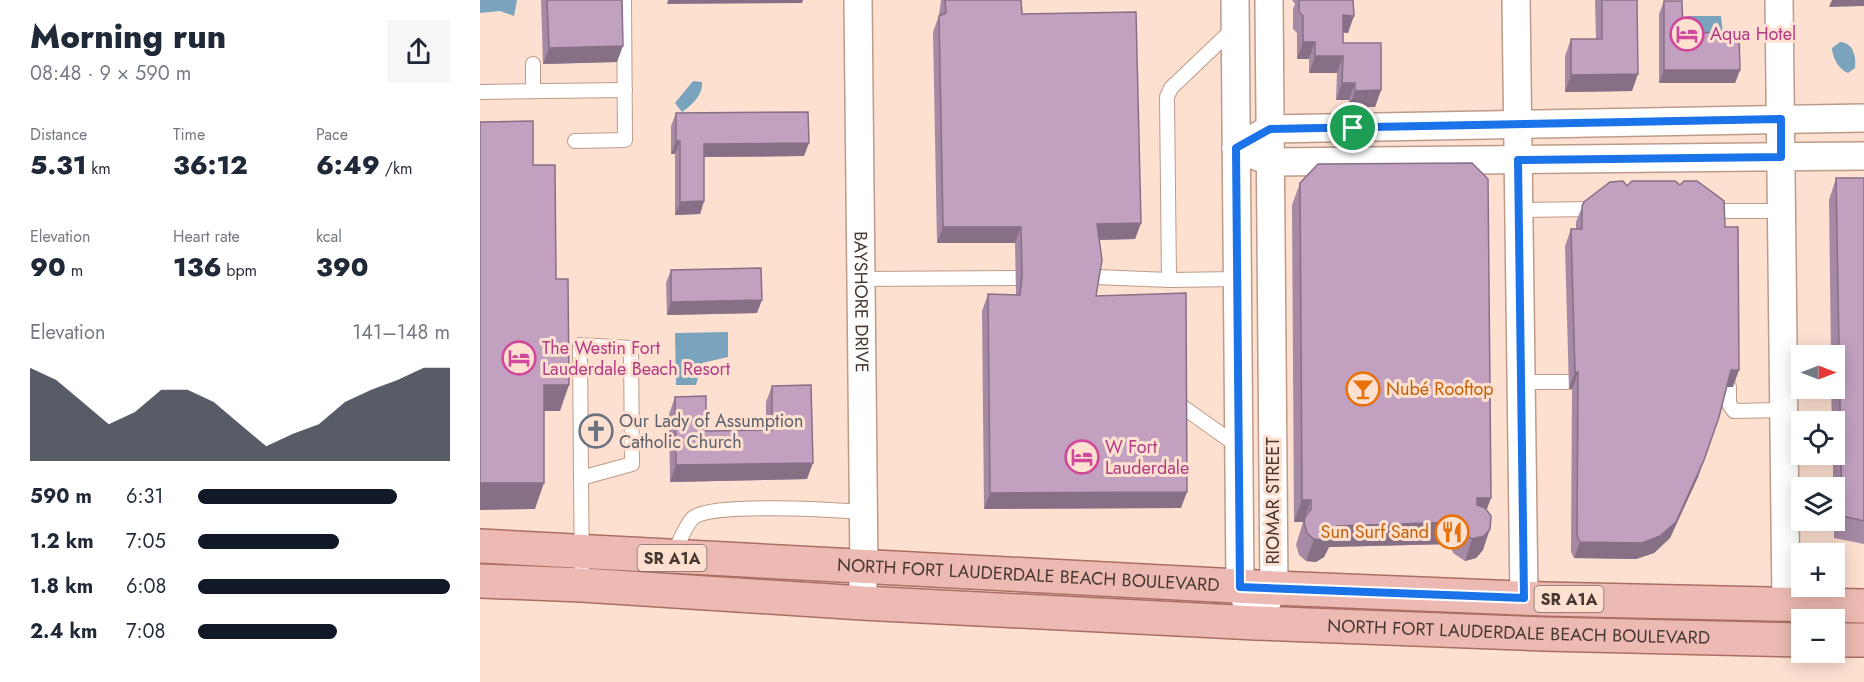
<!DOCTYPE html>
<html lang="en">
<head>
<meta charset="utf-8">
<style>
	:root { --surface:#fff; --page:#f6f6f7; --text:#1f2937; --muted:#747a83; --accent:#111827 }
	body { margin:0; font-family:Jost,sans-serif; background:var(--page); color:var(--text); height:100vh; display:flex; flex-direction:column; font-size:22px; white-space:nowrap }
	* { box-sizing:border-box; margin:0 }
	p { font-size:20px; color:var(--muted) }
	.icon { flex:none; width:33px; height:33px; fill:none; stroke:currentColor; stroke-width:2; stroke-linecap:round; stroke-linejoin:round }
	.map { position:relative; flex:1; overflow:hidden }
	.drawer { display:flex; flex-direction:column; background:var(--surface); width:480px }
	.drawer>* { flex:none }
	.needle { width:39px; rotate:90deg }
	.tools { position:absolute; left:1311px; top:345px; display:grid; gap:12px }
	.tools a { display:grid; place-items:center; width:54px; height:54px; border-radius:0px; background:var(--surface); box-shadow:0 3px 15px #0003; font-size:30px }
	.pin { position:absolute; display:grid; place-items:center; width:51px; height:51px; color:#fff; margin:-26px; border:3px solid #fff; border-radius:50%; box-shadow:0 2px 6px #0007 }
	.round { display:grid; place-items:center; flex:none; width:63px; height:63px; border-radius:0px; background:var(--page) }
	.headline { display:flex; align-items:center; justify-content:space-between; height:102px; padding:0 30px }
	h1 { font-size:33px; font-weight:800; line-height:45px }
	.stats { display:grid; grid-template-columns:repeat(3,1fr); gap:9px; height:102px; padding:6px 30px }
	.stats div { display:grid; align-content:center }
	.stats b { font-size:26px; font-weight:800 }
	.stats small { font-size:16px; font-weight:400 }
	.stats p { font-size:16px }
	.chart { height:168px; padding:12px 30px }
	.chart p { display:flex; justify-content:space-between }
	.chart svg { width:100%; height:108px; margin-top:6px; fill:var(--accent); opacity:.7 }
	ul { padding:0 30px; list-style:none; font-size:20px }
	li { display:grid; grid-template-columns:96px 72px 1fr; align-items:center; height:45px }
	li i { height:15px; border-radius:8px; background:var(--accent) }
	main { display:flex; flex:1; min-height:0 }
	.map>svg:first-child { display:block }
	.water { fill:#7aa3bd }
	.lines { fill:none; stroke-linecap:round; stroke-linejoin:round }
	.service-casing { stroke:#bd9b88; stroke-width:16 }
	.minor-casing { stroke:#bd9b88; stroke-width:30 }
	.primary-casing { stroke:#aa6f63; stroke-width:36 }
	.service { stroke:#fff; stroke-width:14 }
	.minor { stroke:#fff; stroke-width:27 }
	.primary { stroke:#ecbab2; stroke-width:33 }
	.wall { fill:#a68aa5 }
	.shaded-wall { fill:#877086 }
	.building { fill:#c1a0c0; stroke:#877086; stroke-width:1.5 }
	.route-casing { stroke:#fff; stroke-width:12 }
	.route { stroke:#1a73e8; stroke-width:8 }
	.labels { text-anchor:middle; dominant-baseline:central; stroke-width:6; stroke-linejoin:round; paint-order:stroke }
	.shield { fill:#fde0d0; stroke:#7e6b61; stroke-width:1.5 }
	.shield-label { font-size:16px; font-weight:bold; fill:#473931 }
	.hotel-label { font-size:18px; fill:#b23c85; stroke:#fde0d0; text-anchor:start }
	.street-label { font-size:18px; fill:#473931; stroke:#fde0d0 }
	.food-label { font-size:18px; fill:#c56008; stroke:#fde0d0; text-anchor:start }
	.worship-label { font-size:18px; fill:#5b616d; stroke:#fde0d0; text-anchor:start }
</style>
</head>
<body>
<main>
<section class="drawer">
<div class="headline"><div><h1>Morning run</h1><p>08:48 · 9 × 590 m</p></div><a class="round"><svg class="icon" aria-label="share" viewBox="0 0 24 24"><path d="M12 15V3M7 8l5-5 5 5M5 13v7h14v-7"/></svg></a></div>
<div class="stats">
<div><p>Distance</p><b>5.31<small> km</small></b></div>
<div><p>Time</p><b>36:12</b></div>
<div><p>Pace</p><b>6:49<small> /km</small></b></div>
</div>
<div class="stats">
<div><p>Elevation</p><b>90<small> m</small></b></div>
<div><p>Heart rate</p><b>136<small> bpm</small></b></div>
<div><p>kcal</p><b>390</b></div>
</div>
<div class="chart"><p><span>Elevation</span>141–148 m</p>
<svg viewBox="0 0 160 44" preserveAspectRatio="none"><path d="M0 44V6L10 11L20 20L30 29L40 24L50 15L60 15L70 20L80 29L90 38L100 33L110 29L120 20L130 15L140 11L150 6L160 6V44z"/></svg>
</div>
<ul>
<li><b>590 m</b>6:31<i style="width:79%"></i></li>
<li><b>1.2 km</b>7:05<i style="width:56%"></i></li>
<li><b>1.8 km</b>6:08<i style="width:100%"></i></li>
<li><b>2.4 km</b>7:08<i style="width:55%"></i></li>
</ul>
</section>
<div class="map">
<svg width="1384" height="682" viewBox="0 0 1384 682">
	<rect width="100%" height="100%" fill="#fde0d0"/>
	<g class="water">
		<path d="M0 0H37L34 16 20 11 0 13Z"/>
		<path d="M1207 16H1241L1243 34 1231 32 1209 34Z"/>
		<path d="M1360 42C1374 43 1376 57 1375 68L1368 73C1359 70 1352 57 1352 48Z"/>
		<path d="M213 81 222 82C223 95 212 105 202 112L195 103Z"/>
		<path d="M248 332V357L222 363 216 385H196L195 333Z"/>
	</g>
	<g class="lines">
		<g class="service-casing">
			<g id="service">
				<path d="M53 64V91"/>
				<path d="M0 92 145 90"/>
				<path d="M95 141 145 140 144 0"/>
				<path d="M1039 210 1110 209"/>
				<path d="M1230 211H1302"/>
				<path d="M616 277 689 280 757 279"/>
				<path d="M380 279 536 278"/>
				<path d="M689 280 687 97 691 88 754 28"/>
				<path d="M1041 382H1089"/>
				<path d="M1249 387V404L1254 411 1304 410"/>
				<path d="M700 405 758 446"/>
				<path d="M101 478 100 345 151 348 152 464 101 478 102 585"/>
				<path d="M193 555C198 545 206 524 213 518 230 502 355 510 383 512"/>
			</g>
		</g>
		<g class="minor-casing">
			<g id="minor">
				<path id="s1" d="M378 0 384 568 382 603"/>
				<path d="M755 0 760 587 767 603"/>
				<path d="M1036 0 1044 598"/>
				<path d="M1299 0 1306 604"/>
				<path d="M756 148 790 129 1384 118"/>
				<path d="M756 148 791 162 1384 156"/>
				<path d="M776 623 794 588 789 0"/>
			</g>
		</g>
		<g class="primary-casing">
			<g id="primary">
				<path id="s2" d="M0 546 794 588 1065 599 1384 606"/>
				<path id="s3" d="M0 581 102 585 382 603 776 623 1064 634 1322 640"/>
				<path d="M1354 640H1384"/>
			</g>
		</g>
		<use href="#service" class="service"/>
		<use href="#minor" class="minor"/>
		<use href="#primary" class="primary"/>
	</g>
	<g class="wall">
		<path d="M61 0H142L137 62 63 64Z"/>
		<path d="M461 0H541L542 14 661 223 655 239 619 240 616 296 701 508 504 509 502 311 508 294 536 295 535 243H457L453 32 459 15Z"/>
		<path d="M812 0H873L868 33 863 32V43L901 90 895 107H869V100H856L857 73H829V59H817V33L813 29V9L815 4Z"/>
		<path d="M1115 0H1157L1152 91 1085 92V56L1091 39H1116Z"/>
		<path d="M1184 1 1203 33 1260 70 1255 83H1179V14Z"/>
		<path d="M196 113 324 156 224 157V201L220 214 195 215V154H191V126Z"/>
		<path d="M1356 178H1384V544L1354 538V488H1353V454H1354V422H1352L1351 388H1354V356H1351L1349 200Z"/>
		<path d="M820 183 1007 511 1003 550 996 558 985 561 973 553 970 544 849 547 844 557 836 562 826 561 819 555 816 545 823 522H814L812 205Z"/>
		<path d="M1104 202 1253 387H1247L1218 477 1190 538 1174 553 1156 559 1094 558 1091 552 1092 389H1089L1085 246 1091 229H1096V222Z"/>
		<path d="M191 270 277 313 187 315 186 283Z"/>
		<path d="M292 386 327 479 190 482 189 414 195 397 226 431 286 430V402Z"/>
	</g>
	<g class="shaded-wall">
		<path d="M188 0H323L322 3 187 4Z"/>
		<path d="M1352 0H1384V6L1349 7Z"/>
		<path d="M863 15 874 16 868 33 857 32Z"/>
		<path d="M823 42H835L829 59H817Z"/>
		<path d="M143 46 137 62 63 64 69 48Z"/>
		<path d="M835 56H863L857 73H829Z"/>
		<path d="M1184 70H1260L1255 83H1179Z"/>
		<path d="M1158 74 1152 91 1085 92 1091 75Z"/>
		<path d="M862 83H875L869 100H856Z"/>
		<path d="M901 90 895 107H869L875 91Z"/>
		<path d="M196 141H200L195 154H191Z"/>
		<path d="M329 143 324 156 219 157 224 144Z"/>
		<path d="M224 201 220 214 195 215 200 202Z"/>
		<path d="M661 223 655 239 611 240 617 224Z"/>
		<path d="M463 227H541L535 243H457Z"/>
		<path d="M282 300 277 313 187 315 191 302Z"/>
		<path d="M1251 370H1259L1253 387H1245Z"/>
		<path d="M1095 372H1098L1092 389H1089Z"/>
		<path d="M64 385H89L80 411H54Z"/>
		<path d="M1224 460 1218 477 1190 538 1174 553 1156 559 1094 558 1100 542Z"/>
		<path d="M333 463 327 479 190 482 196 465Z"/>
		<path d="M0 483H64L55 509 0 510Z"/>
		<path d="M707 492 701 508 504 509 510 493Z"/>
		<path d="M997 498H1011L1003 520H989Z"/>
		<path d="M822 500H831L823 522H814Z"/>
		<path d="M978 522 970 544 849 547 844 557 836 562 826 561 834 539 857 526Z"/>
		<path d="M1010 529 1003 550 996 558 985 561 992 539Z"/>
	</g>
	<g class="building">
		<path d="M67 0H142L143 46 69 48Z"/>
		<path d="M465 0H541L542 14 656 12 661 223 617 224 622 260 616 296 706 293 707 492 510 493 508 294 540 295 542 275 541 227H463L459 16 466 13Z"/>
		<path d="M819 0H873L874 16 863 15V43H901V90L875 91V83H862L863 56H835V42H823V16L819 12Z"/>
		<path d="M1122 0H1157L1158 74 1091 75V39H1122Z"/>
		<path d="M1184 1H1202L1203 33 1259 32 1260 70H1184Z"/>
		<path d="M328 112 329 143 224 144V201L200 202V141H196V113Z"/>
		<path d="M53 121V165H75L76 279H88L89 385H64V483H0V122Z"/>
		<path d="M992 163 1008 179 1011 498H997V505L1005 508 1011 516 1010 529 1004 536 992 539 981 532 978 522 857 526 852 535 844 540 834 539 827 533 824 523 825 517 831 509V500H822L820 183 838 164Z"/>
		<path d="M1356 178H1384V521L1362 516Z"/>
		<path d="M1143 181 1147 186 1152 181H1195L1200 185 1204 181H1217L1244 201 1245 227H1258L1259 370H1251L1239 417 1224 460 1196 522 1180 536 1162 543 1100 542 1097 536 1098 372H1095L1091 229H1102V206L1104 202 1130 182Z"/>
		<path d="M281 268 282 300 191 302V270Z"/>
		<path d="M331 385 333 463 196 465 195 397 226 396V431L292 430V386Z"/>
	</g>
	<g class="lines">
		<g class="route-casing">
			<path id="route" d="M1301 119V157L1038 160 1044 598 760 587 756 148 790 129Z"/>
		</g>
		<use href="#route" class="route"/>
	</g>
	<defs>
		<g id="hotel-ring" transform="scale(1.725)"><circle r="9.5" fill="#fde0d0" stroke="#d1479c" stroke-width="1.5"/><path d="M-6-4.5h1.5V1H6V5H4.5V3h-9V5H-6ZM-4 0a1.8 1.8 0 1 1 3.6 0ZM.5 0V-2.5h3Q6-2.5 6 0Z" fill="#d1479c"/></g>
		<g id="bar-ring" transform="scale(1.725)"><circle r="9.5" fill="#fde0d0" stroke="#e8710a" stroke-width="1.5"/><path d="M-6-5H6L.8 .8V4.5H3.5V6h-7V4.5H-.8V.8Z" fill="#e8710a"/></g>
		<g id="church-ring" transform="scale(1.725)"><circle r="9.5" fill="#fde0d0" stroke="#6b7280" stroke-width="1.5"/><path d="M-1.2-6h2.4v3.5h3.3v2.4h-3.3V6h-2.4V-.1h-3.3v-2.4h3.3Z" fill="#6b7280"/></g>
		<g id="restaurant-ring" transform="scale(1.725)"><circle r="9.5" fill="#fde0d0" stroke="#e8710a" stroke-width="1.5"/><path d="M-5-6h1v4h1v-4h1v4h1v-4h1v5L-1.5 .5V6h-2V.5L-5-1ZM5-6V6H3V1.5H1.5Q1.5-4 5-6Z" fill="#e8710a"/></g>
	</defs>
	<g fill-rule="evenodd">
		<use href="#hotel-ring" x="1207" y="34"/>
		<use href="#hotel-ring" x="39" y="358"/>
		<use href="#bar-ring" x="883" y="389"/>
		<use href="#church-ring" x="116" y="431"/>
		<use href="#hotel-ring" x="602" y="457"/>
		<use href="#restaurant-ring" x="972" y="532"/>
	</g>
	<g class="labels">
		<g class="shield">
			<rect x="157.5" y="545" width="69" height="26" rx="4.5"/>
			<rect x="1054.5" y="586" width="69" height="26" rx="4.5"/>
		</g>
		<g class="shield-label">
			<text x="192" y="558">SR A1A</text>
			<text x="1089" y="599">SR A1A</text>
		</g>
		<g class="hotel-label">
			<text x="1230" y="34">Aqua Hotel</text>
			<text x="62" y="348">The Westin Fort<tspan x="62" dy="21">Lauderdale Beach Resort</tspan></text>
			<text x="625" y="447">W Fort<tspan x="625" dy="21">Lauderdale</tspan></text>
		</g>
		<g class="street-label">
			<text stroke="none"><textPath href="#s1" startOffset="302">BAYSHORE DRIVE</textPath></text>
			<text transform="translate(793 501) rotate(-90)">RIOMAR STREET</text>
			<text stroke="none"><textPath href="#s2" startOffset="549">NORTH FORT LAUDERDALE BEACH BOULEVARD</textPath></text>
			<text stroke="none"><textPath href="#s3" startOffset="1040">NORTH FORT LAUDERDALE BEACH BOULEVARD</textPath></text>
		</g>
		<g class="food-label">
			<text x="906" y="389">Nubé Rooftop</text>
			<text x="949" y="532" text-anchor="end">Sun Surf Sand</text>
		</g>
		<g class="worship-label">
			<text x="139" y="421">Our Lady of Assumption<tspan x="139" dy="21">Catholic Church</tspan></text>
		</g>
	</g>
</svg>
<div class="tools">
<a><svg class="needle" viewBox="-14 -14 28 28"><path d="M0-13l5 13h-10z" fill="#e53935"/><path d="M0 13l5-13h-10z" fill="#747a83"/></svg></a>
<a><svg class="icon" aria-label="locate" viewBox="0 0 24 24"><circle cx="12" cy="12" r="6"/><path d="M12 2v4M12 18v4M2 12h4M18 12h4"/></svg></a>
<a><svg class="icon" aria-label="layers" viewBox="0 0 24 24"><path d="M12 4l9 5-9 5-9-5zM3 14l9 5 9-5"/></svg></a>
<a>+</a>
<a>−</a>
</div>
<div class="pin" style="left:873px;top:128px;background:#1e9e55"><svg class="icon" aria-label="arrive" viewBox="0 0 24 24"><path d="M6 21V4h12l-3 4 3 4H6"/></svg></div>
</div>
</main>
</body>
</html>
